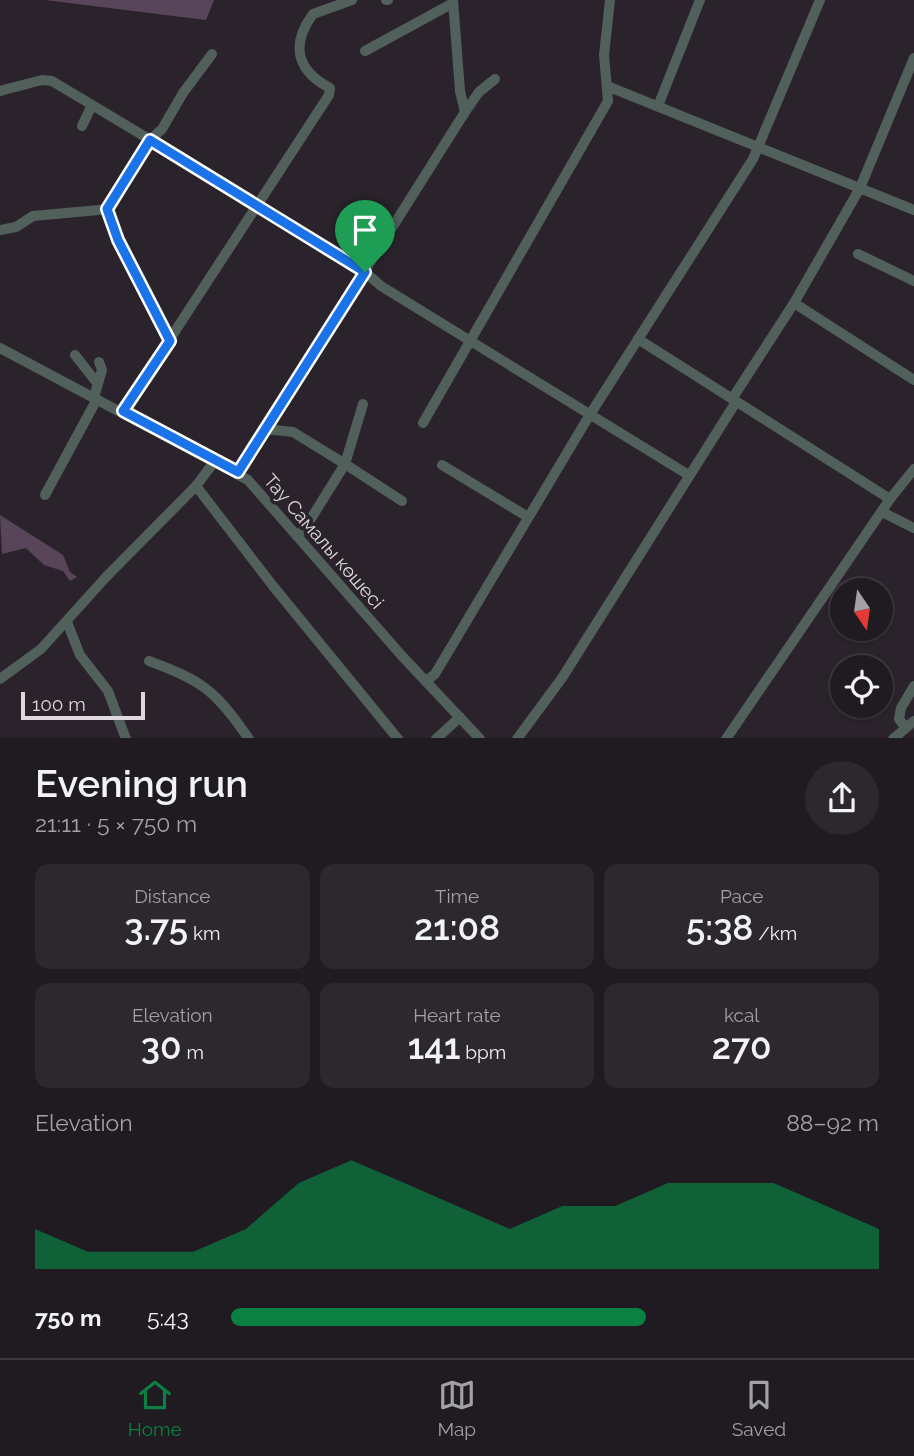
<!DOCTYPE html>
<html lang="en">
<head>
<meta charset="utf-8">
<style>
	:root { --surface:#201a21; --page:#2d272e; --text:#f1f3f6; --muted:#a2a1a5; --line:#3d383f; --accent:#0b8043 }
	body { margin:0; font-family:Raleway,sans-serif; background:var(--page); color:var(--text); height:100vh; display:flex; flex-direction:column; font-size:26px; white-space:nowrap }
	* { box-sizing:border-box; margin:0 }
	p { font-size:23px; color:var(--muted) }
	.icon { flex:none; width:38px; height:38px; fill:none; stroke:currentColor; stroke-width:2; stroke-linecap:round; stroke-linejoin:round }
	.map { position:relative; height:738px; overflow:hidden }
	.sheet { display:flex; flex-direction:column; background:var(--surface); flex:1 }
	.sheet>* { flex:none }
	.needle { width:46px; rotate:167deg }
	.tools { position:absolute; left:830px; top:578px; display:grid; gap:14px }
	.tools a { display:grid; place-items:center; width:63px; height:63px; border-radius:50%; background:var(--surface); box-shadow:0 2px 5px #0004,0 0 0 2px var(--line); font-size:35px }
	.scale { position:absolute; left:21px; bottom:18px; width:124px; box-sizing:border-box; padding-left:7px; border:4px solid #dfd9df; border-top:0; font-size:19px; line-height:24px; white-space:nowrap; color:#dfd9df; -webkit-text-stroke:5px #2b232c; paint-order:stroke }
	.pin { position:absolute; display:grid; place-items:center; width:60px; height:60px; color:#fff; margin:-72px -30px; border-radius:50% 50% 50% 0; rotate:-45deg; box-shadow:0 0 7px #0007 }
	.pin .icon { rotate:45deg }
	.round { display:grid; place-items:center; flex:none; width:74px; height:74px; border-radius:37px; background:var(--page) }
	.summary { display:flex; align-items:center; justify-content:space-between; height:119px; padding:0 35px }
	h1 { font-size:38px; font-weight:600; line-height:52px }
	.figures { display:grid; grid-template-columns:repeat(3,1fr); gap:10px; height:119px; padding:7px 35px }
	.figures div { display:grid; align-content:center; border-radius:14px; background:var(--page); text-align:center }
	.figures b { font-size:35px; font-weight:600 }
	.figures small { font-size:19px; font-weight:400 }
	.figures p { font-size:19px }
	.chart { height:196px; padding:14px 35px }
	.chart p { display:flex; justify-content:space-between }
	.chart svg { width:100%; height:126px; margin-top:7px; fill:var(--accent); opacity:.7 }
	ul { padding:0 35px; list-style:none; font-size:23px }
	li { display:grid; grid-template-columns:112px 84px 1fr; align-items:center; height:52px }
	li i { height:18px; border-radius:9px; background:var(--accent) }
	.tab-bar { display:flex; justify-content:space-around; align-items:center; height:98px; border-top:2px solid var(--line); background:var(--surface); font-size:19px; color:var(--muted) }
	.tab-bar a { display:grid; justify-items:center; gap:4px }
	.tab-bar .on { color:var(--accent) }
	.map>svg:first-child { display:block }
	.green { fill:#58455a }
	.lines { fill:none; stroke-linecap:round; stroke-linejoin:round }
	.minor { stroke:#51605b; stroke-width:10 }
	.route-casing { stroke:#fff; stroke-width:14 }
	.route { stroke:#1a73e8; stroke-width:9 }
	.labels { text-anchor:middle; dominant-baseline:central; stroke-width:7; stroke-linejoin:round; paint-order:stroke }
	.street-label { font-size:19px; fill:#dfd9df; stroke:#2b232c }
</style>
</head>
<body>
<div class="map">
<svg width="914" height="739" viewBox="0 0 914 739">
	<rect width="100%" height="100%" fill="#2b232c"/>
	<g class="green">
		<path d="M45 0H214L206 20Z"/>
		<path d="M0 515 63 555 70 572 77 577 70 581 63 571 44 565 26 548 2 554Z"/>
	</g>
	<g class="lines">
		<g class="minor">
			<path d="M386 0H388"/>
			<path d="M453 0 460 91 465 112"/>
			<path d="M365 51 453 3"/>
			<path d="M607 86 914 210"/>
			<path d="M0 91 42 80 52 81 259 205 365 272 381 286 687 474"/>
			<path d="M658 106 700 0"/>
			<path d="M82 126 92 105"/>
			<path d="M107 209 119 240 170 341"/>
			<path d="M0 230 16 227 33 216 110 209 150 140 162 129 183 93 212 54"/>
			<path d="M858 254 914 281"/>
			<path d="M794 303 914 380"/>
			<path d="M638 339 890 499"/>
			<path d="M0 348 248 480 402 656 480 739"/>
			<path d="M75 355 97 383"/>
			<path d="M94 397 102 370 99 362"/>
			<path d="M732 399 794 303 860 188 914 58"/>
			<path d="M363 404 345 464 402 501"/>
			<path d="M123 411 329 95 330 88C297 71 290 45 313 14L352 0"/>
			<path d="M423 423 608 101 604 55 610 0"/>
			<path d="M265 429 293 432 345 464 307 525 297 536"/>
			<path d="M442 465 528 517"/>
			<path d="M238 472 465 112 479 92 495 79"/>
			<path d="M196 486 273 586 398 739"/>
			<path d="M45 495 97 399"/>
			<path d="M882 512 914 528"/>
			<path d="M67 622 80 655 108 691 126 739"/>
			<path d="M149 661C203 681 216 691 249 739"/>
			<path d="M0 679 41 649 107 576 196 486 214 462"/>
			<path d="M426 681 435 674 589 416 753 159 820 0"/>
			<path d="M905 727 899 719 901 708 914 686"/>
			<path d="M436 739 460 717"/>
			<path d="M517 739 562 678 736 402"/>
			<path d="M726 739 890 499 914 469"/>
			<path d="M893 739 914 721"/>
		</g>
	</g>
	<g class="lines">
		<g class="route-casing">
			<path id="route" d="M150 140 365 272 238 472 123 411 170 341 118 240 107 209Z"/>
		</g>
		<use href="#route" class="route"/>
	</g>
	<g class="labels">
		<g class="street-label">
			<text transform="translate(324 541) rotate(49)">Тау Самалы көшесі</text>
		</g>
	</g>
</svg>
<div class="tools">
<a><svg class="needle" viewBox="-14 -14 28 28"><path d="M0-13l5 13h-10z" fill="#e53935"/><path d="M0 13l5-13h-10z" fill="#a2a1a5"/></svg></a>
<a><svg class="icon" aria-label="locate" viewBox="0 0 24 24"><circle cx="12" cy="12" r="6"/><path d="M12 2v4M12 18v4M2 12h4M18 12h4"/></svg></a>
</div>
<div class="scale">100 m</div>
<div class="pin" style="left:365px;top:272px;background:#1e9e55"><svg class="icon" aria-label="arrive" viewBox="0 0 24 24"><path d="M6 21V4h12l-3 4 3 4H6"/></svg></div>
</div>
<section class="sheet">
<div class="summary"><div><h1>Evening run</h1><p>21:11 · 5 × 750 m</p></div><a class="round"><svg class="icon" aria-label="share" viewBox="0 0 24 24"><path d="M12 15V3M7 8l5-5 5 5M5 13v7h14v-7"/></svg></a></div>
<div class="figures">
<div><p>Distance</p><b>3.75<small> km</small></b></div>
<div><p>Time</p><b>21:08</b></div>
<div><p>Pace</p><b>5:38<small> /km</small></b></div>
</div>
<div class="figures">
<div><p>Elevation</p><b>30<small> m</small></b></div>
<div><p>Heart rate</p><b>141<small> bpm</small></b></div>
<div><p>kcal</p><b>270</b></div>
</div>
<div class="chart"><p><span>Elevation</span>88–92 m</p>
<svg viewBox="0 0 160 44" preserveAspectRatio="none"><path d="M0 44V30L10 38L20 38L30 38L40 30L50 14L60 6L70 14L80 22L90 30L100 22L110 22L120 14L130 14L140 14L150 22L160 30V44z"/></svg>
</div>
<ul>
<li><b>750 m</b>5:43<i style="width:64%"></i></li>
</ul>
</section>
<nav class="tab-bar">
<a class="on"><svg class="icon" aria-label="home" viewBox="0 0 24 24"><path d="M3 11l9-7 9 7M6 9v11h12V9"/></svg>Home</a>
<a><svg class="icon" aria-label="map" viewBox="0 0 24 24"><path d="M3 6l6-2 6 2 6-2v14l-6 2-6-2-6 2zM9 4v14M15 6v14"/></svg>Map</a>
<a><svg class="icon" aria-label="saved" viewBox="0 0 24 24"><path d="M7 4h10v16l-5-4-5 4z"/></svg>Saved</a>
</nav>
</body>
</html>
